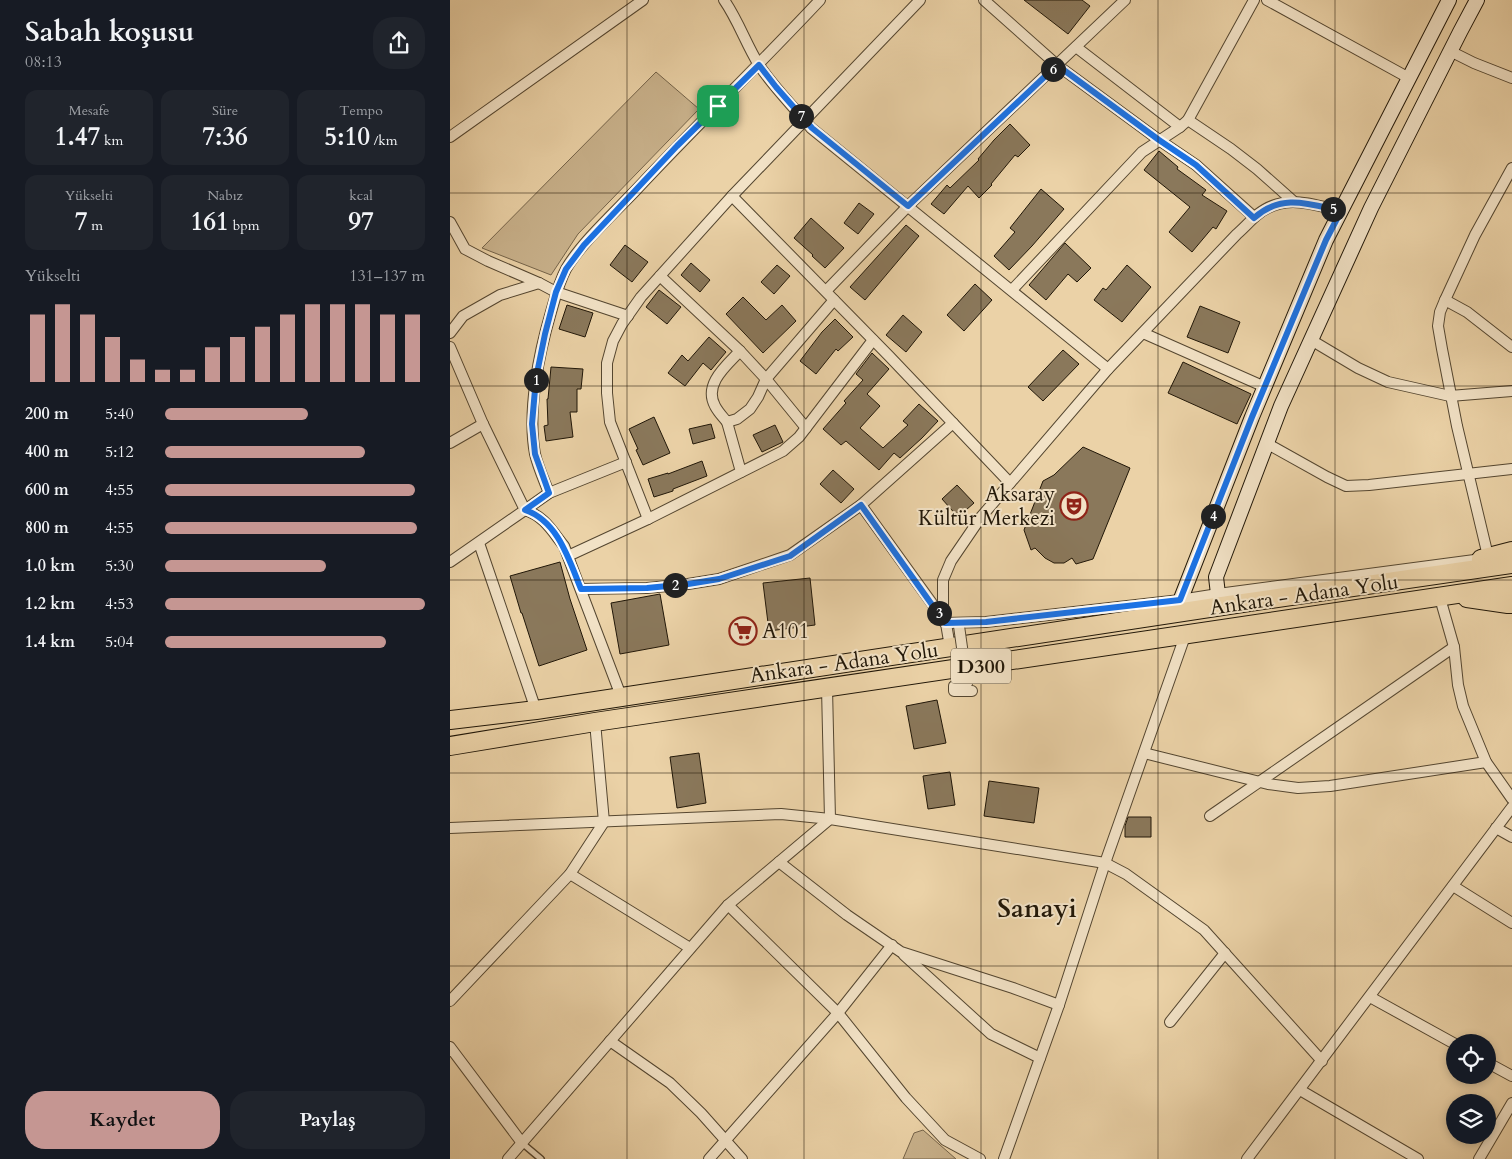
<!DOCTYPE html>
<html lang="tr">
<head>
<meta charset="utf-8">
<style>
	:root { --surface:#171b24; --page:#20242c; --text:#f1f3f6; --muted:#9ea1a6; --accent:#c59692 }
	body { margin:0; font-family:Cardo,serif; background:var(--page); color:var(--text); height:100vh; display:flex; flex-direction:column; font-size:19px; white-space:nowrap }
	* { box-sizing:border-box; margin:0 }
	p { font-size:16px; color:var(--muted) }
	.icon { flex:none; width:28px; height:28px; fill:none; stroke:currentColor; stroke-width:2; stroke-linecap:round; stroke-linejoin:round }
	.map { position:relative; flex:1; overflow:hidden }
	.drawer { display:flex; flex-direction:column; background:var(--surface); width:450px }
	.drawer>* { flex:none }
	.buttons { position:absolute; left:996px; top:1034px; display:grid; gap:10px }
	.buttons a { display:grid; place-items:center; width:50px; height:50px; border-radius:50%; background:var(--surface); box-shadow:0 2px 8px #0003; font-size:25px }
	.pin { position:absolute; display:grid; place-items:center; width:42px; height:42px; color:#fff; margin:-21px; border-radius:10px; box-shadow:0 2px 8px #0006 }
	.km { position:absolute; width:25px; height:25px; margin:-12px; border-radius:50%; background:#222; color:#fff; font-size:14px; line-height:25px; text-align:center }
	.round { display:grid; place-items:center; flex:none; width:52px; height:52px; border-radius:20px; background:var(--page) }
	.headline { display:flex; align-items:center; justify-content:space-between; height:85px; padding:0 25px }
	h1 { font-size:28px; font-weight:800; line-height:38px }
	.stats { display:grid; grid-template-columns:repeat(3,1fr); gap:8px; height:85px; padding:5px 25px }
	.stats div { display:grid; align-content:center; border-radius:12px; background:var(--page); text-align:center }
	.stats b { font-size:25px; font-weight:800 }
	.stats small { font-size:14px; font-weight:400 }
	.stats p { font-size:14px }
	.chart { height:140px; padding:10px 25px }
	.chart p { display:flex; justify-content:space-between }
	.chart svg { width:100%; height:90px; margin-top:5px; stroke:var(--accent); stroke-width:6 }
	.cta { display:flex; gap:10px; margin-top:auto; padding:10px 25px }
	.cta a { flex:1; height:58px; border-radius:20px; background:var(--accent); color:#111; font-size:20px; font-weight:800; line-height:58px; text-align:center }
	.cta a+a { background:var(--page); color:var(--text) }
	ul { padding:0 25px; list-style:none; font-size:16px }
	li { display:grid; grid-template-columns:80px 60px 1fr; align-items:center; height:38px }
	li i { height:12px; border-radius:6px; background:var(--accent) }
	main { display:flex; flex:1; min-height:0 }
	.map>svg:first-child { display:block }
	.green { fill:#c9b28c; stroke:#75644a }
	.building { fill:#8a785b; stroke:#211708 }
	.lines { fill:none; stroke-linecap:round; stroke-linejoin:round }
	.lane-casing { stroke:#544630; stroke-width:8 }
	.street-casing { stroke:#544630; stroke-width:12 }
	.secondary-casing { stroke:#211708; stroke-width:16 }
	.highway-casing { stroke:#211708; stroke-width:20 }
	.lane { stroke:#f2e2c6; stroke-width:5 }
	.street { stroke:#f2e2c6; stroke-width:10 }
	.secondary { stroke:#f2e2c6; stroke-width:14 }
	.highway { stroke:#ebd2a7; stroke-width:18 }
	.street-bridge-casing { stroke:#544630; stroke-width:12; stroke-linecap:butt }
	.street-bridge { stroke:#f2e2c6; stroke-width:10 }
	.route-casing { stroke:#fff; stroke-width:10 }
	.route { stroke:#1a73e8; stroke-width:6 }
	.grid { fill:none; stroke:#211708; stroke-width:1; stroke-opacity:0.55 }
	.labels { text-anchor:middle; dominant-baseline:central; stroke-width:4; stroke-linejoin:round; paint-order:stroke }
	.shield { fill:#f2e2c6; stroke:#605441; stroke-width:1 }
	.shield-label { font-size:20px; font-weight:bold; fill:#211708 }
	.poi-label { font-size:21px; fill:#211708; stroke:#f2e2c6; text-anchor:end }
	.street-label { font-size:21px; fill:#211708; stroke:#f2e2c6 }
	.district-label { font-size:26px; font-weight:bold; fill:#211708; stroke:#f2e2c6 }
</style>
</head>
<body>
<main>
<section class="drawer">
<div class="headline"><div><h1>Sabah koşusu</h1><p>08:13</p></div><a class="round"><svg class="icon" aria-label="share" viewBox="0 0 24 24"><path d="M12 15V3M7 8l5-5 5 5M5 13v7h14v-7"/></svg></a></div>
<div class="stats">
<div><p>Mesafe</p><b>1.47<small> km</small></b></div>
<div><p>Süre</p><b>7:36</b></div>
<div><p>Tempo</p><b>5:10<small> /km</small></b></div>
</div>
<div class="stats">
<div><p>Yükselti</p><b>7<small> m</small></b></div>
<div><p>Nabız</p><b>161<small> bpm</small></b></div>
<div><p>kcal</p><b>97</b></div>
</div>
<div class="chart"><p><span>Yükselti</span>131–137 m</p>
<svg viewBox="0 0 160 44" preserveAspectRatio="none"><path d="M5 44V11M15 44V6M25 44V11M35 44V22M45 44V33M55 44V38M65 44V38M75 44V27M85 44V22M95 44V17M105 44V11M115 44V6M125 44V6M135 44V6M145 44V11M155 44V11"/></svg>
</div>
<ul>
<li><b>200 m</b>5:40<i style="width:55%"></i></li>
<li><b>400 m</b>5:12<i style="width:77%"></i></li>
<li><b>600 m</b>4:55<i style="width:96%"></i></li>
<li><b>800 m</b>4:55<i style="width:97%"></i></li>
<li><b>1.0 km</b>5:30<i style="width:62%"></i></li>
<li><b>1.2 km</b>4:53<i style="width:100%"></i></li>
<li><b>1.4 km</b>5:04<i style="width:85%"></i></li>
</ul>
<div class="cta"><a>Kaydet</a><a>Paylaş</a></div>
</section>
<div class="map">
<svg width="1062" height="1159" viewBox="0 0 1062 1159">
	<rect width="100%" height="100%" fill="#ebd2a7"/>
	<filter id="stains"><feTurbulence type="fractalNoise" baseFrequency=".004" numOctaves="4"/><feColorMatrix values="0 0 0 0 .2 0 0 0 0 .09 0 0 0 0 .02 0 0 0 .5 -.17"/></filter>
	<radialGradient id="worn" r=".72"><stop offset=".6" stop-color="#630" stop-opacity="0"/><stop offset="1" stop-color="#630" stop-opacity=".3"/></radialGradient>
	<g class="green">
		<path d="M206 72 249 109 128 234 101 275 32 248Z"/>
		<path d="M473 1130 506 1159H453L464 1133Z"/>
	</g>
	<g class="building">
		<path d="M574 0H632L640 6 618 34Z"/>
		<path d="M560 124 580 145 568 157 565 155 541 184 542 185 529 198 518 186 494 214 481 204 497 185 500 188 529 160 528 159 544 140Z"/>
		<path d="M709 151 728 167 727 169 756 190 752 195 777 211 766 229 763 227 742 252 719 232 740 207 694 170Z"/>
		<path d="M591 189 614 209 582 246 559 270 544 256 565 232 560 228Z"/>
		<path d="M409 203 424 214 408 234 394 223Z"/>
		<path d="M361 218 394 248 375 268 362 256 363 255 344 238Z"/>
		<path d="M456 225 469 236 415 300 400 287Z"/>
		<path d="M615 243 641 268 627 282 618 274 596 300 579 285Z"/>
		<path d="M175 245 198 262 182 282 160 265Z"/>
		<path d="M241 263 260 280 250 292 231 275Z"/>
		<path d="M327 265 340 276 324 294 311 282Z"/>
		<path d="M677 265 701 287 672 322 644 300 653 288 656 290Z"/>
		<path d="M525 284 542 300 514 331 497 315Z"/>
		<path d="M209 290 231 307 217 324 196 307Z"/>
		<path d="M293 297 316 320 332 305 346 321 313 353 276 314Z"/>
		<path d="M117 305 143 313 135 337 109 329Z"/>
		<path d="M750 306 790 322 778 353 737 337Z"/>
		<path d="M453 315 472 332 456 352 436 335Z"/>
		<path d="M385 319 403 337 388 351 386 349 366 374 350 361 372 332Z"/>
		<path d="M259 337 276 352 261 370 253 363 235 386 218 373 232 355 238 361Z"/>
		<path d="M613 350 629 364 593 401 578 387Z"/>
		<path d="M422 353 439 369 417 394 430 406 410 428 433 448 458 425 453 421 469 404 488 421 472 438 450 458 444 453 429 470 396 441 391 445 373 429 396 403 394 401 413 380 406 374Z"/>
		<path d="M733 362 801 394 787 424 718 393Z"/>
		<path d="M101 367 133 369 131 389H127V412H120L123 437 96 441 94 426 98 425 97 399H98Z"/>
		<path d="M204 417 220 453 193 465 186 450 188 449 179 429Z"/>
		<path d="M261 424 265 438 243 444 239 429Z"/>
		<path d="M325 425 333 442 312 452 303 435Z"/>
		<path d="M633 447 680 468 643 559 626 564 622 558 614 563H604L595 558 585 548 581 550 574 530 593 481 604 475Z"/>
		<path d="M252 461 257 476 223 489V491L204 497 198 479 218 473V474Z"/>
		<path d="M383 470 404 489 391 503 370 484Z"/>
		<path d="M507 485 524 503 508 517 492 499Z"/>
		<path d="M110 562 120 599 137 650 89 666 72 613H71L60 576Z"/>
		<path d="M360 578 365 625 319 631 313 583Z"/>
		<path d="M210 594 219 645 170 654 161 603Z"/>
		<path d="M487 700 496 743 464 749 456 706Z"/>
		<path d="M249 753 256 803 227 808 220 757Z"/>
		<path d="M500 772 505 805 478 809 473 776Z"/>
		<path d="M539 781 589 788 584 823 534 816Z"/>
		<path d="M678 817H701V837H675V826Z"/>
	</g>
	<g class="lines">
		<g class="lane-casing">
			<path id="lane" d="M72 1143 91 1159"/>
		</g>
		<g class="street-casing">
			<g id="street">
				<path d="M274 0C288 20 296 44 309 65 324 88 344 107 361 128L658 369"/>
				<path d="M534 0 607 65 709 140 746 165 804 217"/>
				<path d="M817 0 959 78"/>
				<path d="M626 47 730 127"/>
				<path d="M1000 51 1024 63 1062 78"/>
				<path d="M738 120 781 149 807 169 843 201"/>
				<path d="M0 137 193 0"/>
				<path d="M1062 168 1025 235 995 300 1017 312 1062 347"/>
				<path d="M282 196 439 356 560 483"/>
				<path d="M0 222 15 249 38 261 89 283 106 292 178 316"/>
				<path d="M210 276 290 351 316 379 356 428"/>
				<path d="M562 290 692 152 730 127 738 120 804 0"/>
				<path d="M376 291 458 206 675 0"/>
				<path d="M995 300 990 312 988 326 992 349 1007 426 1038 556"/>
				<path d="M0 333 13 316 50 295 89 283"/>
				<path d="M693 333 815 387"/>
				<path d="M861 340 908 368 938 382 1000 396 1062 391"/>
				<path d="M0 347 33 424 75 510 0 562"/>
				<path d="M290 351C277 365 253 384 265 406 268 412 273 417 277 422L287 419 300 409 308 397 316 379 384 300"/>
				<path d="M277 422 291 472"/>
				<path d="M0 443 33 424"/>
				<path d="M816 443 877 477 896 486 919 485 1062 469"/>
				<path d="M99 493C94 480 88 467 85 454 77 411 89 353 101 312 105 298 109 282 116 269 131 243 165 212 186 190 246 126 310 64 370 0"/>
				<path d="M411 505 494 620"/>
				<path d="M198 519 160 422 157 393V363L163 341 172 324 191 297 282 196 470 0"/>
				<path d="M29 543 86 710"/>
				<path d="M118 556 198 519 333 451 349 437 423 340"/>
				<path d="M131 589 197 588 238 584 269 579 340 555 411 505 503 423"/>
				<path d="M990 598 1004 647 1008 685 1013 706 1036 762 1062 799"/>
				<path d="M495 623 536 622 730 600 768 594 1032 559"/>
				<path d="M500 647 493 606V580L501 561 531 517 658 369 787 234C794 228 800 221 807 215 834 193 861 204 891 211"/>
				<path d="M517 683 504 686V691H522"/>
				<path d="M171 696 114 546C102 531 94 516 75 510L99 493 176 462"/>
				<path d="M694 753 818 784 848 788 880 786 1036 762"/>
				<path d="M760 816 1004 647"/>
				<path d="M0 828 331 814 380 819 655 863 676 874 754 930 872 1061"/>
				<path d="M1046 828 1062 837"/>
				<path d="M329 862 397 915 451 952 563 988 609 1005"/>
				<path d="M120 874 240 948"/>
				<path d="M1003 886 1062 923"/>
				<path d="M278 905 388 1013 456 1098 495 1140 530 1159"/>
				<path d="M454 955 541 1034 590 1058"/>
				<path d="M920 997 1005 1044"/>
				<path d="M0 1001 120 874 154 822 145 722"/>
				<path d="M720 1022 775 953"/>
				<path d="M160 1041 220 1083 251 1113 292 1159"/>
				<path d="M0 1047 72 1143"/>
				<path d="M1038 1063 1062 1076"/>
				<path d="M850 1090 968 1159"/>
				<path d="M58 1159 278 905 380 819 377 688"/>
				<path d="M259 1159 388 1013 442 945"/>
				<path d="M554 1159 609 1005 655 863 735 636"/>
				<path d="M797 1159 1062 807"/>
				<path d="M1029 1159 1062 1103"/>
			</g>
		</g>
		<g class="secondary-casing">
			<g id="secondary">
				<path d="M779 605 768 594 766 577 831 406 921 208 1010 32 1027 0"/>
				<path d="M725 614 802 417 876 240 999 0"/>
			</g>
		</g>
		<g class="highway-casing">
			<g id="highway">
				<path d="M1031 559 1062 551"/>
				<path d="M1017 598 1058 604H1062"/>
				<path d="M0 720 86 710 779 605 1062 564"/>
				<path d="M0 746 145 722 1062 586"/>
			</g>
		</g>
		<use href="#lane" class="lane"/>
		<use href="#street" class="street"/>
		<use href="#secondary" class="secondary"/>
		<use href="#highway" class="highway"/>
		<g class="street-bridge-casing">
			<path id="street-bridge" d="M509 626 517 683"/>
		</g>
		<use href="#street-bridge" class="street-bridge"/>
	</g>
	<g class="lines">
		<g class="route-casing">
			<path id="route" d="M309 65 326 87 362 128 458 206 607 65 709 140 746 165 804 218C832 193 859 204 891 211L876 240 802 417 730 600 536 622 495 623 411 505 340 556 269 579 238 584 197 588 131 589C119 560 108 521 75 510L99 493 85 454 82 424 86 378 95 334 106 292 116 269 134 245 227 146Z"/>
		</g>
		<use href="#route" class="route"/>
	</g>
	<path class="grid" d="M177 0V1159M354 0V1159M531 0V1159M708 0V1159M885 0V1159M0 193H1062M0 386H1062M0 580H1062M0 773H1062M0 966H1062"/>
	<defs>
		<g id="theatre-ring" transform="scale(1.4375)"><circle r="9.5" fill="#f2e2c6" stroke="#8f2418" stroke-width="1.5"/><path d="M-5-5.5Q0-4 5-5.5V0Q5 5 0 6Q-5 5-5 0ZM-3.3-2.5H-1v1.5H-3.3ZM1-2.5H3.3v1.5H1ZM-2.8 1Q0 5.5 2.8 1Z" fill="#8f2418"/></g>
		<g id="supermarket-ring" transform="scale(1.4375)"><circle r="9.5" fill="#f2e2c6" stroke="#8f2418" stroke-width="1.5"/><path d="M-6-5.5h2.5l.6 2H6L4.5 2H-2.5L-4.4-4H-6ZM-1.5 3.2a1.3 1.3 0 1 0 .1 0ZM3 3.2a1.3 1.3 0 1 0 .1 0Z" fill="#8f2418"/></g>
	</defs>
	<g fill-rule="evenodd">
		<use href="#theatre-ring" x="624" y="506"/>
		<use href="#supermarket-ring" x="293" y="631"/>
	</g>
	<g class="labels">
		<rect class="shield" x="501" y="648.5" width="60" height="35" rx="4"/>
		<g class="shield-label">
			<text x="531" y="666">D300</text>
		</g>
		<g class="poi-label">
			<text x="605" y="494">Aksaray<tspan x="605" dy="24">Kültür Merkezi</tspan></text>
			<text x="312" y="631" text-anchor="start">A101</text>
		</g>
		<g class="street-label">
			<text transform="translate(854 595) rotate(-8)">Ankara - Adana Yolu</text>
			<text transform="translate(394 663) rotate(-8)">Ankara - Adana Yolu</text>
		</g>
		<g class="district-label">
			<text x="587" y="908">Sanayi</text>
		</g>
	</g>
	<rect width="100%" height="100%" filter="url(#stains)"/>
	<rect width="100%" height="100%" fill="url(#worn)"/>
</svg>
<div class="buttons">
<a><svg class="icon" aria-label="locate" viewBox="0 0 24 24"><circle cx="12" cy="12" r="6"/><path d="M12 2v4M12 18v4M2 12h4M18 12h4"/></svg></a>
<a><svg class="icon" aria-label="layers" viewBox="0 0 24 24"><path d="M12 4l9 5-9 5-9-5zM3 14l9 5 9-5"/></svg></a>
</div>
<div class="pin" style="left:268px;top:106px;background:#1e9e55"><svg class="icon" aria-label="arrive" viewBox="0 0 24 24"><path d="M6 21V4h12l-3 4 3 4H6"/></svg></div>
<b class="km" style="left:86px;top:380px">1</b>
<b class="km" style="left:225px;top:585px">2</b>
<b class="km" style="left:489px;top:613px">3</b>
<b class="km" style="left:763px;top:516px">4</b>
<b class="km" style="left:883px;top:209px">5</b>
<b class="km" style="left:603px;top:69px">6</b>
<b class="km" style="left:351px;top:116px">7</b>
</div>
</main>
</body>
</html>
